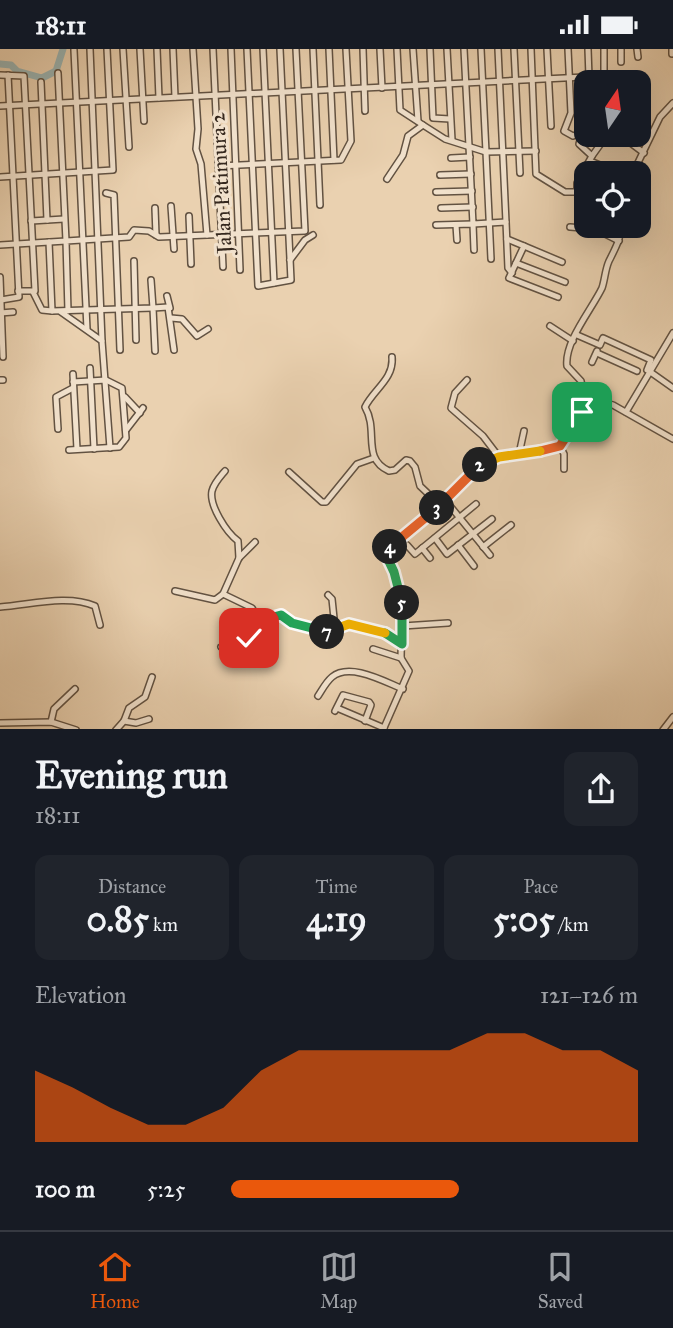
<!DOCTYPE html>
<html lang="en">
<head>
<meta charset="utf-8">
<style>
	:root { --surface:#171b24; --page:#20242c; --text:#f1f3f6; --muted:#9ea1a6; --line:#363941; --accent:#ea580c }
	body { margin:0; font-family:"IM FELL Great Primer",serif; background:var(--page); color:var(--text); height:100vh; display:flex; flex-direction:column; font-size:26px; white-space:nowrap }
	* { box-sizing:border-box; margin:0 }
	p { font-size:23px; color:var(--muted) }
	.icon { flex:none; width:38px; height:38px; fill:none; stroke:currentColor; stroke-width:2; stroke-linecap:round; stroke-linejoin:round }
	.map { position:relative; height:680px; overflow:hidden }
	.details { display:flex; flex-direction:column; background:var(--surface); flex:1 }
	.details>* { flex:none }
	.needle { width:46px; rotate:13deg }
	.tools { position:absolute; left:574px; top:21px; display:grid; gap:14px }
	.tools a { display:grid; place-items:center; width:77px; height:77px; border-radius:14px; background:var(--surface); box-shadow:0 7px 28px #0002; font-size:35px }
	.pin { position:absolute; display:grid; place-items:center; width:60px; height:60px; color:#fff; margin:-30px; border-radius:14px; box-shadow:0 4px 10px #0006 }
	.km { position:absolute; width:35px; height:35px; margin:-18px; border-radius:50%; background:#222; color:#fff; font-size:19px; line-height:35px; text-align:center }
	.round { display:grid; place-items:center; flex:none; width:74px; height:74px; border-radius:14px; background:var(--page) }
	.overview { display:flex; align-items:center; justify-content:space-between; height:119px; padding:0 35px }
	h1 { font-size:38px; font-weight:700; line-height:52px }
	.figures { display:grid; grid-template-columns:repeat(3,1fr); gap:10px; height:119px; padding:7px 35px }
	.figures div { display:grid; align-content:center; border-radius:14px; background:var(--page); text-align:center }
	.figures b { font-size:35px; font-weight:700 }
	.figures small { font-size:19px; font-weight:400 }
	.figures p { font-size:19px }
	.chart { height:196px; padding:14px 35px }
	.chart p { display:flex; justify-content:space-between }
	.chart svg { width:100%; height:126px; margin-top:7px; fill:var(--accent); opacity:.7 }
	ul { padding:0 35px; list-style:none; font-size:23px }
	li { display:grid; grid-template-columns:112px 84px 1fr; align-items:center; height:52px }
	li i { height:18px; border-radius:9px; background:var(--accent) }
	.status { display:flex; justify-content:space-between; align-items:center; height:49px; padding:0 35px; background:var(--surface); direction:ltr }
	.status svg { height:19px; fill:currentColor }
	.dock { display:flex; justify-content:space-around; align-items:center; height:98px; border-top:2px solid var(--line); background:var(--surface); font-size:19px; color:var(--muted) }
	.dock a { display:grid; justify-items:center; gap:4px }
	.dock .current { color:var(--accent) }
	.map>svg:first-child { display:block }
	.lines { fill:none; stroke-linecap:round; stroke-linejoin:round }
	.river { stroke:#9ab5b4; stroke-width:7 }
	.minor-casing { stroke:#625242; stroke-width:8 }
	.minor { stroke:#f1e1cc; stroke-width:5 }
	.split-1-casing { stroke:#fff; stroke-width:14 }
	.split-2-casing { stroke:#fff; stroke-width:14 }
	.split-3-casing { stroke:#fff; stroke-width:14 }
	.split-4-casing { stroke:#fff; stroke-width:14 }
	.split-5-casing { stroke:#fff; stroke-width:14 }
	.split-6-casing { stroke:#fff; stroke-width:14 }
	.split-7-casing { stroke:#fff; stroke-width:14 }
	.split-8-casing { stroke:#fff; stroke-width:14 }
	.split-9-casing { stroke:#fff; stroke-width:14 }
	.split-1 { stroke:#f0652b; stroke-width:9 }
	.split-2 { stroke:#f5b400; stroke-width:9 }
	.split-3 { stroke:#f0652b; stroke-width:9 }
	.split-4 { stroke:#f0652b; stroke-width:9 }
	.split-5 { stroke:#22a559; stroke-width:9 }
	.split-6 { stroke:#22a559; stroke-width:9 }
	.split-7 { stroke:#f5b400; stroke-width:9 }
	.split-8 { stroke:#22a559; stroke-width:9 }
	.split-9 { stroke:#f5b400; stroke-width:9 }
	.labels { text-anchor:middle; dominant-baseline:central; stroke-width:6; stroke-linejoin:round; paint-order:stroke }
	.street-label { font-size:21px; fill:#35281e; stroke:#f1e1cc }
</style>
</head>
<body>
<div class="status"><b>18:11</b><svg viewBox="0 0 49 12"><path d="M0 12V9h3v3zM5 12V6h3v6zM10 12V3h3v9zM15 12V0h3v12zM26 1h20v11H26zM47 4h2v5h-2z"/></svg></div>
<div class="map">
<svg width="673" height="681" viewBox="0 0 673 681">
	<rect width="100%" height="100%" fill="#ead1b0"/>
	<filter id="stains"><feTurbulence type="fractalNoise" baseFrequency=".00286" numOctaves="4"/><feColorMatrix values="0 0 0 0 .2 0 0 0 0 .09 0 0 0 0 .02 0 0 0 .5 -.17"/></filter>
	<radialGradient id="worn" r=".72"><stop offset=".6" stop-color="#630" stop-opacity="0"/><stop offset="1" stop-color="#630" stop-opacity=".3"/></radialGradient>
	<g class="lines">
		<path class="river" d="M0 15 11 16 17 22 42 29 56 22 63 0"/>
		<g class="minor-casing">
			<g id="minor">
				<path d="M90 0 102 292"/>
				<path d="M123 0 129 98"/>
				<path d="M140 0 144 72"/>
				<path d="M157 0 159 49"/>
				<path d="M173 0 175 48"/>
				<path d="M193 0 198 80 196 100 201 115 207 186"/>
				<path d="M213 0 223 218"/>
				<path d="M231 0 240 221"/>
				<path d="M247 0 258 237 291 231 280 0"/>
				<path d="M263 0 274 234"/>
				<path d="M313 0 320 156"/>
				<path d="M329 0 334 111"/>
				<path d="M363 0 365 62"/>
				<path d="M380 0 382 39"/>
				<path d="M397 0 400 61 423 76"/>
				<path d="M413 0 418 72"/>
				<path d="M430 0 433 69 450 70"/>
				<path d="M447 0 452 91"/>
				<path d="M464 0 473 175 506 173 508 219 512 224"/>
				<path d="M481 0 486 103 536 102"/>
				<path d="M498 0 506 173"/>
				<path d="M514 0 520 124"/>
				<path d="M531 0 536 125 565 143H586"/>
				<path d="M547 0 551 77"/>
				<path d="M568 0 571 64 564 82 573 87 581 84"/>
				<path d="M588 0 589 28"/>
				<path d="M621 0V13"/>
				<path d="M637 0 638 8"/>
				<path d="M672 0V5"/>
				<path d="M74 1 87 280"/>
				<path d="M0 26 24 27 35 242H18"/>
				<path d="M41 33 47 171"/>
				<path d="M604 33V0"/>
				<path d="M0 57 605 27"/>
				<path d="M620 86 644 104"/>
				<path d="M592 107 607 86"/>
				<path d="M451 109 470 108"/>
				<path d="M590 112 617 123"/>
				<path d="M219 117 341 111 351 92 346 0"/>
				<path d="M633 124 660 68 673 54"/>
				<path d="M440 126 471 125"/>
				<path d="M0 128 113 121 107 0"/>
				<path d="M387 130 403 106 408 87 423 76 445 90 486 103 491 210"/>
				<path d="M436 143 472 142"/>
				<path d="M577 143V134L592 107 579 95 582 85"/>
				<path d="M106 144 114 146 120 301"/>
				<path d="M171 157 174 200"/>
				<path d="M155 159 156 186"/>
				<path d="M441 159 473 158"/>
				<path d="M189 167 191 215"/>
				<path d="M31 172 64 170"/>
				<path d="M436 176 473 175 474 201"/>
				<path d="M456 176 457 191"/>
				<path d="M570 178 595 180 619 192"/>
				<path d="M507 190 524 197 516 214"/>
				<path d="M49 193 52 262 153 259 151 231"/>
				<path d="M0 196 66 192 58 24"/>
				<path d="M524 197 562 213"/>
				<path d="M290 211 305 191 313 186"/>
				<path d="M134 212 136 291"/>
				<path d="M0 228 3 308"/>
				<path d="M33 243 42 261 52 262"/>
				<path d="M167 247 170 259"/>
				<path d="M558 248 509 229 516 214 565 233"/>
				<path d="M1 251 19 248 8 26"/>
				<path d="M68 262 66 192 129 188 134 181 149 182 159 188 305 182 296 0"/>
				<path d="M61 263 102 292 110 399"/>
				<path d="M0 264 13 263"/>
				<path d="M171 269 182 270 197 287 208 280"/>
				<path d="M550 277 573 292"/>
				<path d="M577 286 600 296 603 289 651 311 647 321"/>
				<path d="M155 302 153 259 168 258 174 301"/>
				<path d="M597 304 637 322"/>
				<path d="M392 308C394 330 374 340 365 358 379 382 361 409 389 422L395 421 406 411 410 412 415 418 420 437 440 456"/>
				<path d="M592 313 597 302"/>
				<path d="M90 319 94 400"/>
				<path d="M649 322 673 339"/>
				<path d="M73 325 77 400"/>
				<path d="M0 331H3"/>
				<path d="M467 331 455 344 451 359 483 387 499 408"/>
				<path d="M125 348 140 364"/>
				<path d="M584 348 613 356 673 390"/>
				<path d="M626 363 673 284"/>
				<path d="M58 380 56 348 73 339"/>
				<path d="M126 381 143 359"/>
				<path d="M560 397 564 405V420"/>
				<path d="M69 401 119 398 126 389 122 339 106 331 73 333"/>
				<path d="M519 405 524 382"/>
				<path d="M225 422C220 428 214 434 212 442 209 456 226 483 238 492L239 509"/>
				<path d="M289 423 322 453H326L357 415 374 409"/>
				<path d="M446 452 490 506"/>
				<path d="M435 489 447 505 492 470"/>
				<path d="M255 493 239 509 223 545 252 559 260 573"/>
				<path d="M407 496 415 505 476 455"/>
				<path d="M458 496 474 517"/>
				<path d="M483 498 511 476"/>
				<path d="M422 499 430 509"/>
				<path d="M175 542 215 551 223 545"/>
				<path d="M328 546 332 550 335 579"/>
				<path d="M0 558C30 556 67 545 95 557L100 576"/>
				<path d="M403 577 448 574"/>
				<path d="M221 598 249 588 260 573 276 566 322 583 349 575 384 583 402 595"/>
				<path d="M373 600 401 609"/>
				<path d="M318 647C322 641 326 633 332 628 350 613 385 633 403 640"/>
				<path d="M337 659 384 679"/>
				<path d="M335 662 343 646 369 653 371 656 365 672"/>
				<path d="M124 672 129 659 145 648 152 628"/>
				<path d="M51 673 54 660 75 640"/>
				<path d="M0 674 51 673 76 681"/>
				<path d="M116 681 124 672 136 674 149 670"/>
				<path d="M383 681 409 622 401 609 402 556 386 502 446 452 480 416 499 408 561 396 580 367 584 348 581 332 567 317C564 293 592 260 602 239 605 230 605 221 609 212 615 200 620 191 622 177"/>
				<path d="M663 681 673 668"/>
			</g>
		</g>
		<use href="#minor" class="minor"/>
	</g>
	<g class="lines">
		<g class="split-1-casing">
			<path id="split-1" d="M540 402 560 397 582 363"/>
		</g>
		<g class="split-2-casing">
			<path id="split-2" d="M480 416 499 408 540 402"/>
		</g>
		<g class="split-3-casing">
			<path id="split-3" d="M437 459 480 416"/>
		</g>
		<g class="split-4-casing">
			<path id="split-4" d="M390 498 437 459"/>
		</g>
		<g class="split-5-casing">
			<path id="split-5" d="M390 498 386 506 394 523 402 554"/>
		</g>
		<g class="split-6-casing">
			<path id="split-6" d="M385 584 402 595V554"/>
		</g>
		<g class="split-7-casing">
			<path id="split-7" d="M327 583 349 575 385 584"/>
		</g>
		<g class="split-8-casing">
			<path id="split-8" d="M270 569 281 566 292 574 327 583"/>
		</g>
		<g class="split-9-casing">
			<path id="split-9" d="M249 589 260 573 270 569"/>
		</g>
		<use href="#split-1" class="split-1"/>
		<use href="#split-2" class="split-2"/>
		<use href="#split-3" class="split-3"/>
		<use href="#split-4" class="split-4"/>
		<use href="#split-5" class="split-5"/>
		<use href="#split-6" class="split-6"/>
		<use href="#split-7" class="split-7"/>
		<use href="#split-8" class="split-8"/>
		<use href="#split-9" class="split-9"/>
	</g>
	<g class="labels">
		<g class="street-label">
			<text transform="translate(221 134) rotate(-93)">Jalan Patimura 2</text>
		</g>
	</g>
	<rect width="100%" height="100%" filter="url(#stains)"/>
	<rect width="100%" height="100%" fill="url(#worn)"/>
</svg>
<div class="tools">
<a><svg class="needle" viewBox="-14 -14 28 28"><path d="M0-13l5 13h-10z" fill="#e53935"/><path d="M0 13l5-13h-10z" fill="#9ea1a6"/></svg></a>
<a><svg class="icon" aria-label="locate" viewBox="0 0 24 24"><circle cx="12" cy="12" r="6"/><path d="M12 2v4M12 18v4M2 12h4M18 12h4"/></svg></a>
</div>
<div class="pin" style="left:582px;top:363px;background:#1e9e55"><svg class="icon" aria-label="arrive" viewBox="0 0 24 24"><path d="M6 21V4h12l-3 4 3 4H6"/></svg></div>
<div class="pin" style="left:249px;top:589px;background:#d93025"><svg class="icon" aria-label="check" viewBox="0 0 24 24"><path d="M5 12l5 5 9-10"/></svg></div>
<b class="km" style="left:480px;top:416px">2</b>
<b class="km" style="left:437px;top:459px">3</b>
<b class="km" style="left:390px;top:498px">4</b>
<b class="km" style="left:402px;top:554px">5</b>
<b class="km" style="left:327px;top:583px">7</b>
</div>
<section class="details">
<div class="overview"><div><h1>Evening run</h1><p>18:11</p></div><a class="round"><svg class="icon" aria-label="share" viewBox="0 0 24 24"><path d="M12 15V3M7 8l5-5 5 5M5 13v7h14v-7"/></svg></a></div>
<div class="figures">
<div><p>Distance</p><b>0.85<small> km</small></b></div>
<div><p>Time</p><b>4:19</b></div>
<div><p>Pace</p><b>5:05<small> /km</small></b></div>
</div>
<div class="chart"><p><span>Elevation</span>121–126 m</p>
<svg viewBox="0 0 160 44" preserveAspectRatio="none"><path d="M0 44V19L10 25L20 32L30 38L40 38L50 32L60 19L70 12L80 12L90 12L100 12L110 12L120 6L130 6L140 12L150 12L160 19V44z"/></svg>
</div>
<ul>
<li><b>100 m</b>5:25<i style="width:56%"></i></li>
</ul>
</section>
<nav class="dock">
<a class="current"><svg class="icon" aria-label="home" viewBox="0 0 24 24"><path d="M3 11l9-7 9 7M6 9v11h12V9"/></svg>Home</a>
<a><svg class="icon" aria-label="map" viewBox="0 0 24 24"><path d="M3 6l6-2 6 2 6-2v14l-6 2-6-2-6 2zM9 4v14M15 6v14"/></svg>Map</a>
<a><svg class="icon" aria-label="saved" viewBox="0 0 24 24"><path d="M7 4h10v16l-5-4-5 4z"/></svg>Saved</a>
</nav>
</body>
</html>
